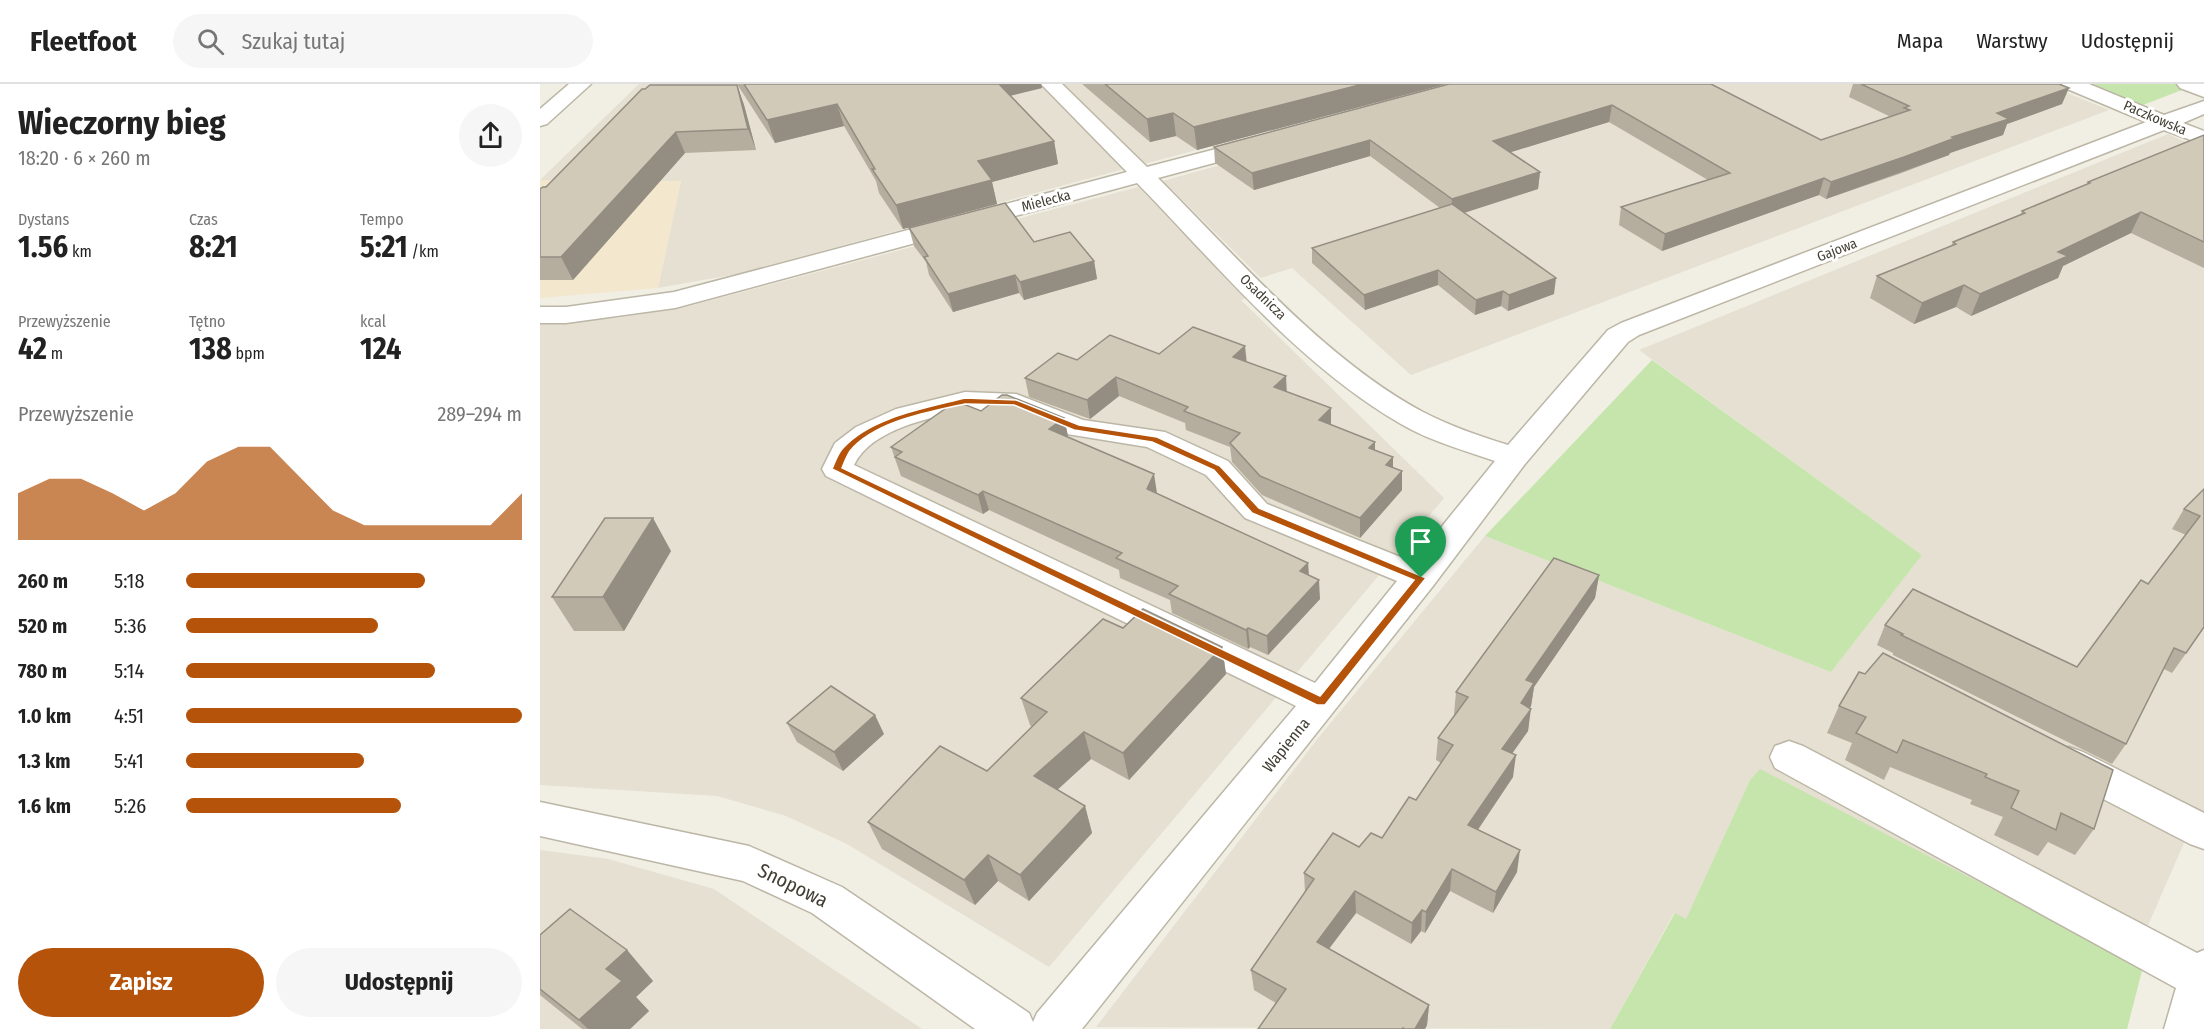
<!DOCTYPE html>
<html lang="pl">
<head>
<meta charset="utf-8">
<style>
	:root { --surface:#fff; --page:#f6f6f6; --text:#222; --muted:#767676; --line:#e0e0e0; --accent:#b45309 }
	body { margin:0; font-family:"Fira Sans Condensed",sans-serif; background:var(--page); color:var(--text); height:100vh; display:flex; flex-direction:column; font-size:22px; white-space:nowrap }
	* { box-sizing:border-box; margin:0 }
	p { font-size:20px; color:var(--muted) }
	.icon { flex:none; width:33px; height:33px; fill:none; stroke:currentColor; stroke-width:2; stroke-linecap:round; stroke-linejoin:round }
	.map { position:relative; flex:1; overflow:hidden }
	.side { display:flex; flex-direction:column; background:var(--surface); width:540px }
	.side>* { flex:none }
	.pin { position:absolute; display:grid; place-items:center; width:51px; height:51px; color:#fff; margin:-62px -26px; border-radius:50% 50% 50% 0; rotate:-45deg; box-shadow:0 0 6px #0007 }
	.pin .icon { rotate:45deg }
	.round { display:grid; place-items:center; flex:none; width:63px; height:63px; border-radius:32px; background:var(--page) }
	.summary { display:flex; align-items:center; justify-content:space-between; height:102px; padding:0 18px }
	h1 { font-size:33px; font-weight:700; line-height:45px }
	.figures { display:grid; grid-template-columns:repeat(3,1fr); gap:9px; height:102px; padding:6px 18px }
	.figures div { display:grid; align-content:center }
	.figures b { font-size:30px; font-weight:700 }
	.figures small { font-size:16px; font-weight:400 }
	.figures p { font-size:16px }
	.chart { height:168px; padding:12px 18px }
	.chart p { display:flex; justify-content:space-between }
	.chart svg { width:100%; height:108px; margin-top:6px; fill:var(--accent); opacity:.7 }
	.primary-button { display:flex; gap:12px; margin-top:auto; padding:12px 18px }
	.primary-button a { flex:1; height:69px; border-radius:36px; background:var(--accent); color:#fff; font-size:24px; font-weight:700; line-height:69px; text-align:center }
	.primary-button a+a { background:var(--page); color:var(--text) }
	ul { padding:0 18px; list-style:none; font-size:20px }
	li { display:grid; grid-template-columns:96px 72px 1fr; align-items:center; height:45px }
	li i { height:15px; border-radius:8px; background:var(--accent) }
	header { display:flex; align-items:center; gap:36px; box-sizing:border-box; height:84px; padding:0 30px; background:var(--surface); border-bottom:2px solid var(--line) }
	header strong { font-size:28px }
	nav { display:flex; gap:33px; margin-inline-start:auto; font-size:21px }
	.search { width:420px; height:54px; background:var(--page); display:flex; align-items:center; gap:15px; box-sizing:border-box; padding:0 21px; border-radius:33px; color:var(--muted); font-size:22px }
	main { display:flex; flex:1; min-height:0 }
	.map>svg:first-child { display:block }
	.residential { fill:#e5e0d1 }
	.commercial { fill:#f3e7cd }
	.green { fill:#c6e5ac }
	.lines { fill:none; stroke-linecap:round; stroke-linejoin:round }
	.minor-casing { stroke:#bcb6a6; stroke-width:3 }
	.minor { fill:#fff; fill-rule:evenodd }
	.wall { fill:#b5ae9f }
	.shaded-wall { fill:#938d82 }
	.building { fill:#d2cab9; stroke:#938d82; stroke-width:1.5 }
	.route { fill:#b45309; stroke:#fff; stroke-width:1.5; fill-rule:evenodd }
	.labels { text-anchor:middle; dominant-baseline:central; stroke-width:6; stroke-linejoin:round; paint-order:stroke }
	.far-street-label { font-size:14px; fill:#423e33; stroke:#fff }
	.street-label { font-size:16px; fill:#423e33; stroke:#fff }
	.near-street-label { font-size:20px; fill:#423e33; stroke:#fff }
</style>
</head>
<body>
<header>
<strong>Fleetfoot</strong>
<div class="search"><svg class="icon" aria-label="search" viewBox="0 0 24 24"><circle cx="10" cy="10" r="6"/><path d="M15 15l6 6"/></svg>Szukaj tutaj</div>
<nav><a>Mapa</a><a>Warstwy</a><a>Udostępnij</a></nav>
</header>
<main>
<section class="side">
<div class="summary"><div><h1>Wieczorny bieg</h1><p>18:20 · 6 × 260 m</p></div><a class="round"><svg class="icon" aria-label="share" viewBox="0 0 24 24"><path d="M12 15V3M7 8l5-5 5 5M5 13v7h14v-7"/></svg></a></div>
<div class="figures">
<div><p>Dystans</p><b>1.56<small> km</small></b></div>
<div><p>Czas</p><b>8:21</b></div>
<div><p>Tempo</p><b>5:21<small> /km</small></b></div>
</div>
<div class="figures">
<div><p>Przewyższenie</p><b>42<small> m</small></b></div>
<div><p>Tętno</p><b>138<small> bpm</small></b></div>
<div><p>kcal</p><b>124</b></div>
</div>
<div class="chart"><p><span>Przewyższenie</span>289–294 m</p>
<svg viewBox="0 0 160 44" preserveAspectRatio="none"><path d="M0 44V25L10 19L20 19L30 25L40 32L50 25L60 12L70 6L80 6L90 19L100 32L110 38L120 38L130 38L140 38L150 38L160 25V44z"/></svg>
</div>
<ul>
<li><b>260 m</b>5:18<i style="width:71%"></i></li>
<li><b>520 m</b>5:36<i style="width:57%"></i></li>
<li><b>780 m</b>5:14<i style="width:74%"></i></li>
<li><b>1.0 km</b>4:51<i style="width:100%"></i></li>
<li><b>1.3 km</b>5:41<i style="width:53%"></i></li>
<li><b>1.6 km</b>5:26<i style="width:64%"></i></li>
</ul>
<div class="primary-button"><a>Zapisz</a><a>Udostępnij</a></div>
</section>
<div class="map">
<svg width="1664" height="945" viewBox="0 0 1664 945">
	<rect width="100%" height="100%" fill="#f1eee3"/>
	<g class="residential">
		<path d="M99 0H499L584 85 197 190 118 204 141 97 0 96Z"/>
		<path d="M524 0H902L604 80Z"/>
		<path d="M970 0H1505L1569 26 871 291 752 184 721 194 623 97Z"/>
		<path d="M1628 50 1664 66V733L1647 752 1592 878 1220 686 1210 696 1146 835 1134 829 1070 945 556 943 779 653 945 452 1291 588 1382 471 1099 266Z"/>
		<path d="M598 103 706 214 701 216 904 414 509 883 307 760 246 732 177 712 0 701V239L76 234 142 224Z"/>
		<path d="M0 766 68 775 174 805 382 945H0Z"/>
	</g>
	<path class="commercial" d="M0 96 141 97 118 204 0 214Z"/>
	<g class="green">
		<path d="M1545 0H1636L1647 4 1603 21 1592 19Z"/>
		<path d="M1112 276 1382 471 1291 588 945 452Z"/>
		<path d="M1220 685 1603 883 1587 945H1070L1135 829 1146 835 1210 696Z"/>
	</g>
	<g class="lines">
		<g class="minor-casing">
			<g id="minor">
				<path d="M29 0H51L7 40 0 42V25Z"/>
				<path d="M501 0H522L607 83 718 54 726 55 729 60 726 65 618 94C697 173 784 275 883 328 910 342 939 352 968 361L1068 246 1081 239 1606 38 1525 4 1522 0H1549L1624 31 1664 17V30L1643 39 1664 47V61L1624 46 1099 251 1088 258 985 380 893 502 542 945H435L272 829 203 797 0 752V718L209 762 302 803 489 929 493 938 497 929 756 622 286 392 282 385 295 359 316 343 356 325 425 308 476 310 543 336 625 348 688 377 727 420 873 478 955 377C923 366 890 357 861 340 760 282 678 182 597 99L135 224 26 239H0V223H26L134 208 587 88ZM425 326 472 328 527 350 607 363 666 391 705 434 857 497 775 599 314 381C331 345 390 334 425 326Z"/>
				<path d="M1637 0H1664V13L1640 4Z"/>
				<path d="M1249 657 1263 662 1657 869 1664 866V945H1624L1636 904 1235 684 1230 673 1235 662Z"/>
				<path d="M1529 663 1543 668 1664 729V765L1650 760 1515 690 1510 679 1515 668Z"/>
			</g>
		</g>
		<use href="#minor" class="minor"/>
	</g>
	<g class="wall">
		<path d="M197 0H501L502 4 470 12 514 57 518 80 452 98 457 120 363 145 339 109 336 97 304 42 235 59Z"/>
		<path d="M542 0H906L657 66 636 52 610 58Z"/>
		<path d="M1171 0 1281 56 1351 33 1309 13 1313 0H1519L1522 20 1467 40 1463 51 1410 69 1409 71 1359 90 1286 115 1279 111 1122 167 1079 141 1081 123 1168 96 1069 38 970 68 1000 88 998 105 924 129 1014 210 968 227 961 222 935 231 898 201 825 226 772 179V164L900 124 830 72 714 106 675 79 674 63Z"/>
		<path d="M197 1 204 21 216 66 145 69 33 196H0V105Z"/>
		<path d="M1664 51V184L1591 149 1523 182 1518 194 1431 232 1416 223 1374 240 1330 214 1337 192 1411 162 1413 158 1480 131 1482 127 1547 100 1548 98Z"/>
		<path d="M369 144 494 158 554 177 557 195 484 216 479 209 413 228 389 191 386 178 374 162Z"/>
		<path d="M619 270 707 278 791 341 835 358V366L853 384 862 387V406L820 454 722 411 692 378 690 363 646 346 645 339 579 312 550 335 489 313 485 294 537 276Z"/>
		<path d="M441 327 524 334 528 352V353L617 409 768 479 769 491 780 515 728 571 710 563 708 565 632 529 630 516 580 494 579 486 449 426 443 430 361 392 351 363Z"/>
		<path d="M1664 405V544L1632 589 1624 585 1586 660 1572 680 1353 571V569L1337 561 1345 541 1537 583 1608 500 1646 451 1632 445 1644 425Z"/>
		<path d="M131 467 84 547H34L12 513Z"/>
		<path d="M1059 491 1055 514 994 603 991 622 990 624 988 647 972 669 973 693 938 746 977 788 953 829 910 807 885 849 881 847 871 860 816 829 789 865 889 921 887 941 885 945H718L736 919 714 906 711 886 765 809 764 789 819 763 842 754 876 716 901 679 896 676 898 654 915 631 914 630 916 608Z"/>
		<path d="M583 544 682 563 686 590 589 696 551 675 517 706 545 722 552 749 489 817 458 797 435 821 342 765 328 738 447 687 492 643 490 641 481 614Z"/>
		<path d="M1319 588 1554 745 1535 771 1508 758 1498 772 1454 751 1463 733 1430 720 1432 716 1350 683 1344 696 1305 676 1312 659 1287 649 1299 622Z"/>
		<path d="M247 639 344 650 303 687 257 658Z"/>
		<path d="M0 851 87 866 113 897 96 913 109 927 90 945H42L0 911Z"/>
	</g>
	<g class="shaded-wall">
		<path d="M454 0H501L502 4 457 15Z"/>
		<path d="M823 0H906L657 66 654 43Z"/>
		<path d="M197 1 204 21 216 66 208 45Z"/>
		<path d="M1529 4 1522 20 1467 40 1463 51 1410 69 1409 71 1286 115 1291 98 1412 53 1457 29Z"/>
		<path d="M297 20 304 42 235 59 227 36Z"/>
		<path d="M1072 21 1069 38 952 74 953 57Z"/>
		<path d="M633 29 636 52 610 58 607 35Z"/>
		<path d="M136 48 145 69 33 196 21 173Z"/>
		<path d="M830 56V72L714 106 712 89Z"/>
		<path d="M514 57 518 80 452 98 457 120 363 145 356 121 438 77Z"/>
		<path d="M1000 88 998 105 911 133 912 115Z"/>
		<path d="M1284 94 1279 111 1122 167 1125 150Z"/>
		<path d="M1601 128 1591 149 1523 182 1518 194 1431 232 1440 210 1518 168Z"/>
		<path d="M554 177 557 195 484 216 480 198Z"/>
		<path d="M898 186V201L825 226 824 211Z"/>
		<path d="M475 191 479 209 413 228 408 210Z"/>
		<path d="M1016 194 1014 210 968 227 969 211Z"/>
		<path d="M1424 201 1416 223 1374 240 1382 219Z"/>
		<path d="M963 207 961 222 935 231 936 216Z"/>
		<path d="M705 262 707 281 693 273Z"/>
		<path d="M746 292 747 311 734 303Z"/>
		<path d="M576 293 579 312 550 335 547 316Z"/>
		<path d="M791 324V343L779 336Z"/>
		<path d="M524 334 528 352 514 364 509 345Z"/>
		<path d="M835 358V377L829 364Z"/>
		<path d="M853 373V392L846 381Z"/>
		<path d="M862 387V406L820 454V434Z"/>
		<path d="M614 390 617 409 607 405Z"/>
		<path d="M443 407 449 426 443 430 438 411Z"/>
		<path d="M113 434 131 467 84 547 63 513Z"/>
		<path d="M768 479 769 498 760 487Z"/>
		<path d="M1059 491 1055 514 994 603 991 622 978 642 981 619 986 596Z"/>
		<path d="M779 496 780 515 728 571 727 552Z"/>
		<path d="M708 544 710 563 708 565 706 546Z"/>
		<path d="M682 563 686 590 589 696 583 669Z"/>
		<path d="M991 625 988 647 960 687 962 665Z"/>
		<path d="M335 631 344 650 303 687 294 668Z"/>
		<path d="M544 648 551 675 503 719 494 692Z"/>
		<path d="M976 671 973 693 926 763 928 741Z"/>
		<path d="M545 722 552 749 489 817 480 791Z"/>
		<path d="M980 766 977 788 953 829 956 808Z"/>
		<path d="M448 771 458 797 435 821 424 796Z"/>
		<path d="M912 785 910 807 885 849 886 828Z"/>
		<path d="M815 807 816 829 778 879 777 858Z"/>
		<path d="M882 826 881 847 871 860 872 839Z"/>
		<path d="M87 866 113 897 96 913 109 927 90 945H48L39 936 66 885Z"/>
		<path d="M889 921 887 941 885 945H875Z"/>
	</g>
	<g class="building">
		<path d="M204 0H459L514 57 438 77 452 96 356 121 332 85H335L297 20 227 36Z"/>
		<path d="M565 0H823L654 43 633 29 607 35Z"/>
		<path d="M909 0H1171L1281 56 1370 26 1364 24 1369 22 1321 0H1519L1529 4 1457 29 1469 35 1412 53 1415 54 1364 73 1291 98 1284 94 1125 150 1081 123 1190 89 1072 21 953 57 1000 88 912 115 830 56 712 89 674 63Z"/>
		<path d="M110 1H197L208 45 136 48 21 173H0V105L3 103H6L102 5H105Z"/>
		<path d="M1664 51V158L1601 128 1518 168 1528 172 1440 210 1424 201 1382 219 1337 192 1416 160 1413 158 1485 129 1482 127 1550 99 1548 98Z"/>
		<path d="M465 119 494 158 530 148 554 177 480 198 475 191 408 210 384 173 388 172 369 144Z"/>
		<path d="M912 120 1016 194 969 211 963 207 936 216 898 186 824 211 772 164Z"/>
		<path d="M653 243 705 262 693 273 746 292 734 303 791 324 779 336 835 358 829 364 853 373 846 381 862 387 820 434 720 392 690 359 700 349 644 327 648 323 576 293 547 316 485 294 518 269 537 276 570 251 619 270Z"/>
		<path d="M462 311H467L524 334 509 345 614 390 607 405 768 479 760 487 779 496 727 552 708 544 706 546 629 510 638 502 576 474 582 469 443 407 438 411 355 373 362 368 351 363 416 317 441 327Z"/>
		<path d="M1664 405V543L1646 569 1634 564 1586 660 1361 551 1363 550 1345 541 1373 505 1537 583 1601 496 1608 500 1660 432 1644 425Z"/>
		<path d="M65 434H113L63 513H12Z"/>
		<path d="M1014 474 1059 491 986 596 994 599 981 619 991 625 962 665 976 671 928 741 980 766 956 808 912 785 886 828 882 826 872 839 815 807 777 858 889 921 875 945H865L863 944 862 945H718L746 905 711 886 774 795 764 789 793 749 819 763 831 749 842 754 869 713 876 716 913 661 898 654 928 613 916 608Z"/>
		<path d="M603 525 682 563 583 669 544 648 494 692 545 722 480 791 448 771 424 796 328 738 400 662 447 687 507 628 481 614 563 535 583 544Z"/>
		<path d="M1343 569 1573 686 1554 745 1521 729 1516 746 1471 724 1479 707 1445 693 1447 690 1363 656 1357 669 1316 649 1326 633 1299 622 1319 588 1325 590Z"/>
		<path d="M291 602 335 631 294 668 247 639Z"/>
		<path d="M30 825 87 866 66 885 82 897 39 936 0 905V851Z"/>
	</g>
	<path class="route" d="M425 314 476 316 539 341 617 353 680 382 719 424 886 494 785 621H777L292 385C295 378 298 369 303 364 331 333 386 324 425 314ZM425 320 474 321 534 346 612 358 674 386 712 429 874 496 780 612 302 384C304 379 307 372 310 367 335 337 389 328 425 320Z"/>
	<g class="labels">
		<g class="far-street-label">
			<text transform="translate(1615 34) rotate(23)">Paczkowska</text>
			<text transform="translate(506 117) rotate(-15)">Mielecka</text>
			<text transform="translate(1297 166) rotate(-21)">Gajowa</text>
			<text transform="translate(723 213) rotate(44)">Osadnicza</text>
		</g>
		<g class="street-label">
			<text transform="translate(746 661) rotate(-51)">Wapienna</text>
		</g>
		<g class="near-street-label">
			<text transform="translate(253 801) rotate(26)">Snopowa</text>
		</g>
	</g>
</svg>
<div class="pin" style="left:881px;top:494px;background:#1e9e55"><svg class="icon" aria-label="arrive" viewBox="0 0 24 24"><path d="M6 21V4h12l-3 4 3 4H6"/></svg></div>
</div>
</main>
</body>
</html>
